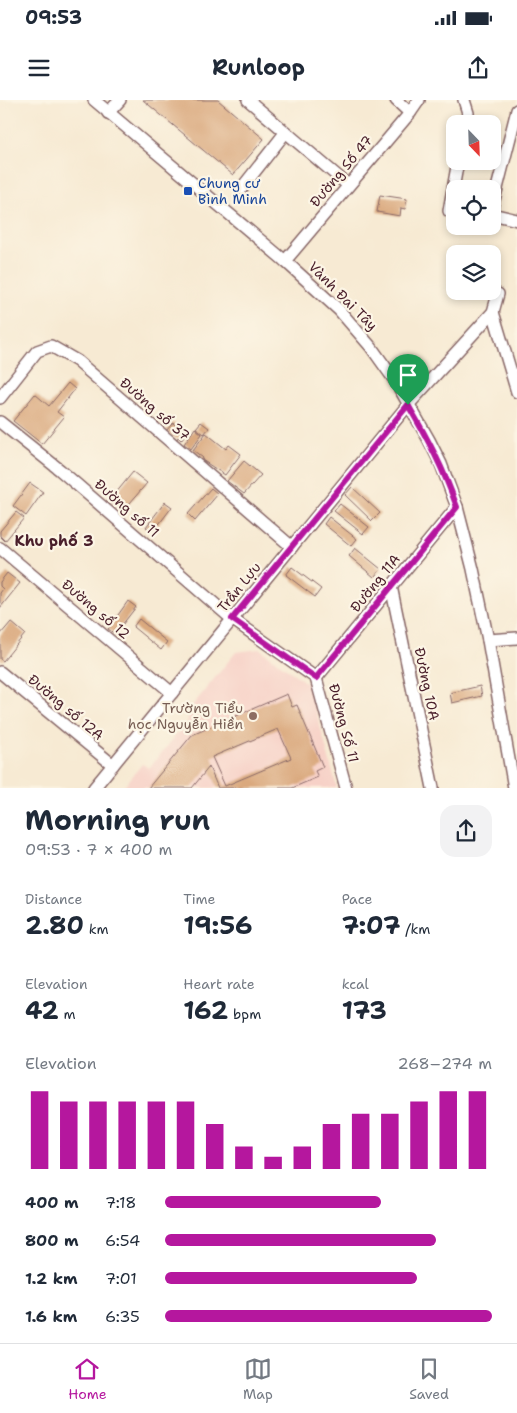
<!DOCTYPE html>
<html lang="en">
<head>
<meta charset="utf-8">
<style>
	:root { --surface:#fff; --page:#f2f2f3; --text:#1f2937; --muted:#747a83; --line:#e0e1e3; --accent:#b5179e }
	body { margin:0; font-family:"Shantell Sans",sans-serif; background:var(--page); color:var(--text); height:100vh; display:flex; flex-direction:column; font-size:19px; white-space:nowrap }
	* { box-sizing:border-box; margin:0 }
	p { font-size:16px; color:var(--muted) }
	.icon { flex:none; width:28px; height:28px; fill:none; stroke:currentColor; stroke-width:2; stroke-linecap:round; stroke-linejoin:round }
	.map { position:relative; height:688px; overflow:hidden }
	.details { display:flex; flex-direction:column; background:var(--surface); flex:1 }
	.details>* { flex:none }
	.needle { width:32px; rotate:157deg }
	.fabs { position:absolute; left:446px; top:15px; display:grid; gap:10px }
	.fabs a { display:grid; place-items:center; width:55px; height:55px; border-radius:10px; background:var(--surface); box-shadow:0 2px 8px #0003; font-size:25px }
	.pin { position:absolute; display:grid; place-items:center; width:42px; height:42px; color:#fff; margin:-51px -21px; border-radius:50% 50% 50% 0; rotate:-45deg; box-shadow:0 0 5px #0007 }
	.pin .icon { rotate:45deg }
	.round { display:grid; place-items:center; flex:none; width:52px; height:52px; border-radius:15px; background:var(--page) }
	.overview { display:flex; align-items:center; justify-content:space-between; height:85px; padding:0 25px }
	h1 { font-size:28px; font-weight:700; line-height:38px }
	.figures { display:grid; grid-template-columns:repeat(3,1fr); gap:8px; height:85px; padding:5px 25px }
	.figures div { display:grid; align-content:center }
	.figures b { font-size:25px; font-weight:700 }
	.figures small { font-size:14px; font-weight:400 }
	.figures p { font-size:14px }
	.chart { height:140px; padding:10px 25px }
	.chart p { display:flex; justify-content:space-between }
	.chart svg { width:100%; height:90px; margin-top:5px; stroke:var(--accent); stroke-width:6 }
	ul { padding:0 25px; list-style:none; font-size:16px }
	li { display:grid; grid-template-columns:80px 60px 1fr; align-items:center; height:38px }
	li i { height:12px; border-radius:6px; background:var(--accent) }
	.status { display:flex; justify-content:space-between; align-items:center; height:35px; padding:0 25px; background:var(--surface); direction:ltr }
	.status svg { height:14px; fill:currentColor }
	header { display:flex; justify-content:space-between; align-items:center; height:65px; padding:0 25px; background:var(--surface); font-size:22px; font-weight:700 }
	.tab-bar { display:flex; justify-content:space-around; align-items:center; height:70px; border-top:1px solid var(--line); background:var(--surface); font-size:14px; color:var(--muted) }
	.tab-bar a { display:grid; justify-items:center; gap:2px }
	.tab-bar .selected { color:var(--accent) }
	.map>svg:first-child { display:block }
	.built { fill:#f7d1c7 }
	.building { fill:#daa97e; fill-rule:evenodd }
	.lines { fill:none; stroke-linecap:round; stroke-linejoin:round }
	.minor-casing { stroke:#876666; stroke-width:14 }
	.minor { stroke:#fff; stroke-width:11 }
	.route-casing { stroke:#fff; stroke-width:10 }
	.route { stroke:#b5179e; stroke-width:6 }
	.transit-dot { fill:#1a4fb4; stroke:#fcf5e5; stroke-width:2 }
	.education-dot { fill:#8d6e63; stroke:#fcf5e5; stroke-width:2 }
	.labels { text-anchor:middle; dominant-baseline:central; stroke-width:4.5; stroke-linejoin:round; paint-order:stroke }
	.street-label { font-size:14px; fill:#4a1f2b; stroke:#fcf5e5 }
	.transit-label { font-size:14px; fill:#164399; stroke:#fcf5e5; text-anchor:start }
	.education-label { font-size:14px; fill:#785e54; stroke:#fcf5e5; text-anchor:end }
	.neighbourhood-label { font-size:15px; font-weight:bold; fill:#4a1f2b; stroke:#fcf5e5 }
</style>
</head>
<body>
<div class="status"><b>09:53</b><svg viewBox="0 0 49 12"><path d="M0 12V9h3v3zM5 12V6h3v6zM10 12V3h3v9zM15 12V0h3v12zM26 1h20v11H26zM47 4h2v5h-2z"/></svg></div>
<header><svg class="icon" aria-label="menu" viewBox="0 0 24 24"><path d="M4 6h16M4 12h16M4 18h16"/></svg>Runloop<svg class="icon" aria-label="share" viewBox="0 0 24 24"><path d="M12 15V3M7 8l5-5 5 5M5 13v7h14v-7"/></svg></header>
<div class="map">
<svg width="517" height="688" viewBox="0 0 517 688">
	<rect width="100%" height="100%" fill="#fcf5e5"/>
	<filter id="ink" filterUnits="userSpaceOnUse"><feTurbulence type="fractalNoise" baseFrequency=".02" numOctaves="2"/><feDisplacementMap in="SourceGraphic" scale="10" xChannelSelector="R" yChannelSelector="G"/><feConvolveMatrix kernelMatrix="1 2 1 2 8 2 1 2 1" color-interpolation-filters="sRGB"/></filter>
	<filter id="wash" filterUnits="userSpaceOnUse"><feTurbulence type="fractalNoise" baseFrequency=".0096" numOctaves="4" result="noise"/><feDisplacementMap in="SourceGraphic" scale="20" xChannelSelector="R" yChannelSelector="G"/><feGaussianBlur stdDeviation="1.12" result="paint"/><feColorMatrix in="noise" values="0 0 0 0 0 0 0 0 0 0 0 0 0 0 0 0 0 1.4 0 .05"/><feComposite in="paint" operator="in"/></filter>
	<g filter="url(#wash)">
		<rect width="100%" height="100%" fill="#f7ead3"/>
		<path class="built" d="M260 549 309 585 337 688H123L142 664 149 668 188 621V611L236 552Z"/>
		<g id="blocks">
			<g class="building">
				<path d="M143 0H218L264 39 233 75Z"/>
				<path d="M380 95 407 99 405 109 401 108 400 116 377 112Z"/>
				<path d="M68 283 75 289 57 312 64 317 42 344 13 321 35 294 49 306Z"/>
				<path d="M201 322 209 328 204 334 196 328Z"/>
				<path d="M173 323 186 333 181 340 178 337 177 339 166 331Z"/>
				<path d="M195 328 202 334 191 349 184 344Z"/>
				<path d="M206 333 226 349 229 345 241 354 225 375 202 360 203 358 193 350Z"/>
				<path d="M244 361 261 375 244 394 227 381Z"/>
				<path d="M133 372 147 383 124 410 111 399Z"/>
				<path d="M30 383 43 392 26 416 13 406Z"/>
				<path d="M352 387 380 413 372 421 345 395Z"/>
				<path d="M211 388 218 394 195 421 188 414Z"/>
				<path d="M165 402 172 407 153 432 146 427Z"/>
				<path d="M340 404 369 427 363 434 334 411Z"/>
				<path d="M16 412 24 418 5 441 0 436V431Z"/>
				<path d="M329 417 357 439 351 446 324 424Z"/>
				<path d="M355 448 381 469 374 477 349 456Z"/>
				<path d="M292 467 321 489 315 497 286 475Z"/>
				<path d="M7 473 20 483 0 508V493L3 489 0 486V482Z"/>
				<path d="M128 501 136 507 115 534 108 529Z"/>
				<path d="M139 519 167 542 161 550 133 527Z"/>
				<path d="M11 522 25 534 3 561 0 559V535Z"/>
				<path d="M480 586 482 596 452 603 450 593Z"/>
				<path d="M287 594 292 607 297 605 323 667 315 671 318 677 292 688H218L209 667 192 688H148L192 635ZM278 629 291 658 225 686 212 657Z"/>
			</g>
		</g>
	</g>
	<g filter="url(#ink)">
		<use href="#blocks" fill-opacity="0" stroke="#876666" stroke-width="1"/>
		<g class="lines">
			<g class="minor-casing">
				<g id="minor">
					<path d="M94 0 285 161 339 210 371 247 396 282 429 340 441 364 457 407 473 469 488 540 514 688"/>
					<path d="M248 0 348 85"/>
					<path d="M396 0 410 13"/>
					<path d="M464 0 468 13 466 24"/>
					<path d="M108 13 120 0"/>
					<path d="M241 89 285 33"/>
					<path d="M492 108 517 10"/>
					<path d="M449 111 458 61"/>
					<path d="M492 114 517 120"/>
					<path d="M285 161 410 13 419 0"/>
					<path d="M493 212 517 292"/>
					<path d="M0 298 37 251 51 246 77 261 292 447"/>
					<path d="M0 322 60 370 232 519 316 578 346 688"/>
					<path d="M0 448 172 593"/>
					<path d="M391 486 433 688"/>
					<path d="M488 540 517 538"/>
					<path d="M0 572 113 665"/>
					<path d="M316 578 457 407"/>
					<path d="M94 688 408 305 493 212 498 194"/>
				</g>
			</g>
			<use href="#minor" class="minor"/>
		</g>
	</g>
	<g class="lines" filter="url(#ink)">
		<g class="route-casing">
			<path id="route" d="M408 305C429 341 443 368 457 407L316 578 232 519Z"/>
		</g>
		<use href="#route" class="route"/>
	</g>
	<rect class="transit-dot" x="183" y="86" width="10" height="10" rx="2.5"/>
	<circle class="education-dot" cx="253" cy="616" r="5"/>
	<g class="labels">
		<g class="street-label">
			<text transform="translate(341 71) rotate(-50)">Đường Số 47</text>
			<text transform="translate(343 196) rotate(45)">Vành Đai Tây</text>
			<text transform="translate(155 309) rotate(41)">Đường số 37</text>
			<text transform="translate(127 408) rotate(41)">Đường số 11</text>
			<text transform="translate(375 483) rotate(-51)">Đường 11A</text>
			<text transform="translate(239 487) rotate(-51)">Trần Lựu</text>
			<text transform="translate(96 509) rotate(40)">Đường số 12</text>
			<text transform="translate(427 584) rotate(78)">Đường 10A</text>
			<text transform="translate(66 607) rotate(40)">Đường số 12A</text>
			<text transform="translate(344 623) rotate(75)">Đường Số 11</text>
		</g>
		<g class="transit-label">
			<text x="198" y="83">Chung cư<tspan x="198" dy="16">Bình Minh</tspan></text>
		</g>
		<g class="education-label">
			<text x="243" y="608">Trường Tiểu<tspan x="243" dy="16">học Nguyễn Hiền</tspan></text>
		</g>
		<g class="neighbourhood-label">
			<text x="54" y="441">Khu phố 3</text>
		</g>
	</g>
</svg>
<div class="fabs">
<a><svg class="needle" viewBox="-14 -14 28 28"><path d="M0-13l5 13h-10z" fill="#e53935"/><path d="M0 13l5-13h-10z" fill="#747a83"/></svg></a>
<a><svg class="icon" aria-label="locate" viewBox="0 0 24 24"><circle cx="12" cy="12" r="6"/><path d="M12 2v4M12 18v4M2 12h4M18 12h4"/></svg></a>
<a><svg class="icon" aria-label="layers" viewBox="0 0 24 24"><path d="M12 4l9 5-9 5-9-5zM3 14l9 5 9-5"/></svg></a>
</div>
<div class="pin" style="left:408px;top:305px;background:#1e9e55"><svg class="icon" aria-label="arrive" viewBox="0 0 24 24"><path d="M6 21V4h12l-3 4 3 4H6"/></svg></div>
</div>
<section class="details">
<div class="overview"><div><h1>Morning run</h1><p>09:53 · 7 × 400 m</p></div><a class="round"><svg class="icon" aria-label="share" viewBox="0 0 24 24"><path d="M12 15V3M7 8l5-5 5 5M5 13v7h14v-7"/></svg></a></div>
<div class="figures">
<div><p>Distance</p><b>2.80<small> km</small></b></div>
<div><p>Time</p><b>19:56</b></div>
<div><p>Pace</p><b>7:07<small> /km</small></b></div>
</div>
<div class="figures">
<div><p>Elevation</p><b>42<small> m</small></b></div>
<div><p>Heart rate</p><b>162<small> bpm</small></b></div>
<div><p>kcal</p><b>173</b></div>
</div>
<div class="chart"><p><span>Elevation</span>268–274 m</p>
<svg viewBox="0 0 160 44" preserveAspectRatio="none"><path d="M5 44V6M15 44V11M25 44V11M35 44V11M45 44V11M55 44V11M65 44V22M75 44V33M85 44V38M95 44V33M105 44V22M115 44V17M125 44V17M135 44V11M145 44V6M155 44V6"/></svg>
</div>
<ul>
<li><b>400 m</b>7:18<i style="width:66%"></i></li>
<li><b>800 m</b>6:54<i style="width:83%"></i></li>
<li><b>1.2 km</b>7:01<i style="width:77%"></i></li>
<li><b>1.6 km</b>6:35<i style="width:100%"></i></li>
</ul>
</section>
<nav class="tab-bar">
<a class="selected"><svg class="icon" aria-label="home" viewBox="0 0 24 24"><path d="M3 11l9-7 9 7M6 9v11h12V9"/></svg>Home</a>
<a><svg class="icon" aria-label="map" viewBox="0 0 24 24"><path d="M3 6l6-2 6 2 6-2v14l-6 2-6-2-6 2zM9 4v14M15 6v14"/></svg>Map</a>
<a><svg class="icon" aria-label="saved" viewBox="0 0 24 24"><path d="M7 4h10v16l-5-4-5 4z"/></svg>Saved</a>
</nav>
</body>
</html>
